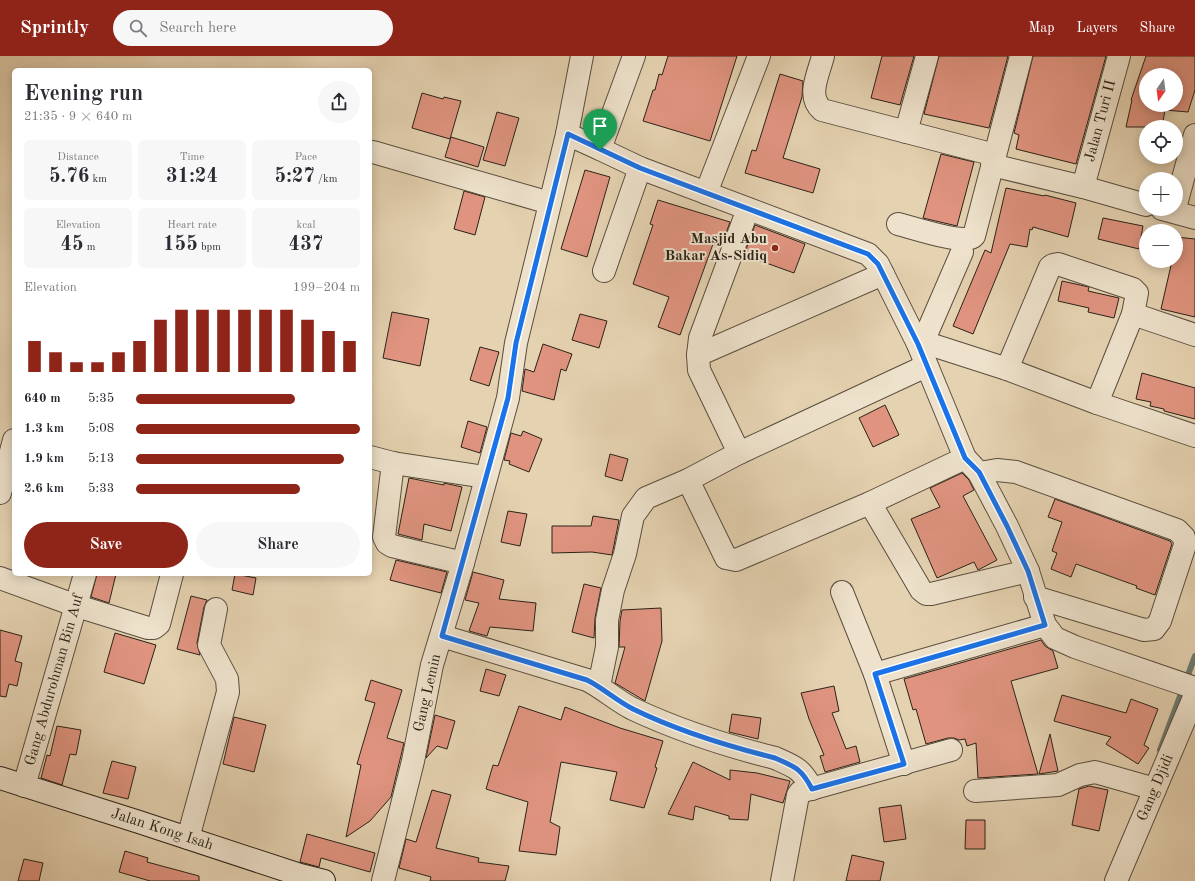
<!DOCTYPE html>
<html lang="en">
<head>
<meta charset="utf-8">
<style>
	:root { --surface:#fff; --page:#f7f7f7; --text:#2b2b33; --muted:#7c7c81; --accent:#8f2418 }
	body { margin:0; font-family:"Old Standard TT",serif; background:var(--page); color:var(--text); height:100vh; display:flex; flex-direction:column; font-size:15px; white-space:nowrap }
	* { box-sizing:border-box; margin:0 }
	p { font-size:13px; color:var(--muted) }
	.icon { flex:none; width:22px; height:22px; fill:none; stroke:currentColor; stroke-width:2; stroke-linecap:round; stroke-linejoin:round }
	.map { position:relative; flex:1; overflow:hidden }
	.details { position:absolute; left:12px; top:12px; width:360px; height:508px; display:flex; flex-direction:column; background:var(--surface); border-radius:6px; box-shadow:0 2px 10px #0003 }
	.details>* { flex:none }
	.needle { width:26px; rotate:194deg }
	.buttons { position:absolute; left:1139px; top:12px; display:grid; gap:8px }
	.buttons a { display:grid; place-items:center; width:44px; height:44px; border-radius:50%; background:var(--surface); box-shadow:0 2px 10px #0003; font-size:20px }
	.pin { position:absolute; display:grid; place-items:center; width:34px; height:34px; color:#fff; margin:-41px -17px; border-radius:50% 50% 50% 0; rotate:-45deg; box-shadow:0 0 4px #0007 }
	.pin .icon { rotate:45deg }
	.round { display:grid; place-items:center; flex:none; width:42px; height:42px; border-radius:21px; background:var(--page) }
	.overview { display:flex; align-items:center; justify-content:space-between; height:68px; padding:0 12px }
	h1 { font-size:22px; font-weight:600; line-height:30px }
	.figures { display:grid; grid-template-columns:repeat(3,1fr); gap:6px; height:68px; padding:4px 12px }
	.figures div { display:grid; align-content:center; border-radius:6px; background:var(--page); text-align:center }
	.figures b { font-size:20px; font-weight:600 }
	.figures small { font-size:11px; font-weight:400 }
	.figures p { font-size:11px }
	.chart { height:112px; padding:8px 12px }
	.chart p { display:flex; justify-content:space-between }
	.chart svg { width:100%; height:72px; margin-top:4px; stroke:var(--accent); stroke-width:6 }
	.primary-button { display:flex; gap:8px; margin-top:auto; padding:8px 12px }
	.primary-button a { flex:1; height:46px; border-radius:24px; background:var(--accent); color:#fff; font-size:16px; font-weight:600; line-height:46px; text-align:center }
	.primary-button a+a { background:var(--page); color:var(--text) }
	ul { padding:0 12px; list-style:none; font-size:13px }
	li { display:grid; grid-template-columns:64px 48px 1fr; align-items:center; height:30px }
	li i { height:10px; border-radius:5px; background:var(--accent) }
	header { display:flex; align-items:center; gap:24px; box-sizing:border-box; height:56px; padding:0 20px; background:var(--accent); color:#fff }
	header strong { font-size:19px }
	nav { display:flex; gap:22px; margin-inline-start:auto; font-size:14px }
	.search { width:280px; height:36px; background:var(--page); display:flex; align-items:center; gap:10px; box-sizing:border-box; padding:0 14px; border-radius:22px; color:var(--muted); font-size:15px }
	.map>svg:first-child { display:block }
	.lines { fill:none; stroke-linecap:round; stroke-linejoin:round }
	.stream { stroke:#6b7b72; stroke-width:6 }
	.building { fill:#e09480; stroke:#2a2217; fill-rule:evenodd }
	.street-casing { stroke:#594e3e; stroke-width:24 }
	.secondary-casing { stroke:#2a2217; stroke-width:24 }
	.street { stroke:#eee2cc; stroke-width:22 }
	.secondary { stroke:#eee2cc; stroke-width:22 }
	.route-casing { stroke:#fff; stroke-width:8 }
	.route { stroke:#1a73e8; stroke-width:5 }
	.poi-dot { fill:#8f2418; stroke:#eee2cc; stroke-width:1.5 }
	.labels { text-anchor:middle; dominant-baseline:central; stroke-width:4; stroke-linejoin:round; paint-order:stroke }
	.street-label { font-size:15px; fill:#2a2217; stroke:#eee2cc }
	.poi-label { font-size:15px; font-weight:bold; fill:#2a2217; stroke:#eee2cc; text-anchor:end }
</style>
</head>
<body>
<header>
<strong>Sprintly</strong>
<div class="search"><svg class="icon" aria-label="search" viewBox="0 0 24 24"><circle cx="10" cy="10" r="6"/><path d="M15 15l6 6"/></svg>Search here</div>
<nav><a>Map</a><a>Layers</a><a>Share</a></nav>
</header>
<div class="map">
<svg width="1195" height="825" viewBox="0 0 1195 825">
	<rect width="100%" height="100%" fill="#e5d2b1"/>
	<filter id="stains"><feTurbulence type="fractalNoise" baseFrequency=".005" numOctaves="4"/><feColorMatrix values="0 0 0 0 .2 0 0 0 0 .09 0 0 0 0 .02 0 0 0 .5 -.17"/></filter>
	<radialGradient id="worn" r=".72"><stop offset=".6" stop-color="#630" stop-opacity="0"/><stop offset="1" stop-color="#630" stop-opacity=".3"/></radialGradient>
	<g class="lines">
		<path class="stream" d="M1160 694 1195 600"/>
	</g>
	<g class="building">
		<path d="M668 0H737L710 85 643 65 653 34H655L659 18 662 19Z"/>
		<path d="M882 0H914L900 49 871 42Z"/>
		<path d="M939 0H1008L989 72 924 58Z"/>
		<path d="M1033 0H1106L1076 108 1016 93 1019 79 1014 77Z"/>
		<path d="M1146 0H1195V34L1188 56 1165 54 1162 71H1126L1132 44H1131ZM1146 19H1176V49H1146Z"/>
		<path d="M780 18 803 25 802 41 783 102 820 113 813 137 745 117 752 94 756 95Z"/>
		<path d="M422 37 443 43 444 41 461 45 450 83 412 72Z"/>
		<path d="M497 56 519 62 505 110 483 104Z"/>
		<path d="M451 81 484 91 478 111 445 101Z"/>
		<path d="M941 98 974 106 957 170 923 162Z"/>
		<path d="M585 114 610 121 587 201 561 193Z"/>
		<path d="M1006 132 1044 140 1045 139 1076 147 1068 181 1033 171 1032 174 1030 173 1027 191 1010 188 973 278 953 270 985 194 991 197Z"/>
		<path d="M464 135 485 141 475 179 454 173Z"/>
		<path d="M658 144 730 166 721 191 713 188 680 279 658 271 669 241 633 228 653 169 650 168Z"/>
		<path d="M1103 162 1143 170 1139 193 1098 183Z"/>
		<path d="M755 169 805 188 794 217 744 199Z"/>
		<path d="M1176 181 1195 183V261L1161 253 1172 205H1176Z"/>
		<path d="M1062 225 1089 231 1088 235 1119 242 1114 262 1088 256 1089 252 1058 245Z"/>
		<path d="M392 256 429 263 420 310 383 302Z"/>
		<path d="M580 258 607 265 599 292 572 284Z"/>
		<path d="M543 288 572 298 566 315 561 313 554 344 522 335 525 313 534 316Z"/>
		<path d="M480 291 499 296 489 330 470 324Z"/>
		<path d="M1142 317 1195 332V363L1164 355V353L1150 350 1151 346 1136 343Z"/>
		<path d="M885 349 899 379 873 391 859 362Z"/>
		<path d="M468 365 487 371 480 397 461 391Z"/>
		<path d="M523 375 542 383 529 416 509 408 510 405 504 404 511 377 521 380Z"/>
		<path d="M610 398 628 403 622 425 605 420Z"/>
		<path d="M962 417 969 424 974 434 963 440 997 504 978 514 974 506 937 522 911 463 940 451 930 432Z"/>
		<path d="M409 422 444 429V427L462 431 451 475 424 468 422 484 398 478Z"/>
		<path d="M1055 443 1170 485 1172 488 1155 539 1136 532 1137 530 1076 508 1071 521 1051 513 1057 497 1052 495 1062 466 1048 461Z"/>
		<path d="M508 455 527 458 520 490 501 486Z"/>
		<path d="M593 460 619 464 612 499 592 496 552 497V470H591Z"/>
		<path d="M396 504 447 516 441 537 390 524Z"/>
		<path d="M473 516 504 524 499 543 536 547 533 575 490 571 487 580 469 575 479 547 465 544Z"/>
		<path d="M97 518H116L109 547 91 541Z"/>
		<path d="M235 518 256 522 253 539 232 534Z"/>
		<path d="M584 528 601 532 595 562 594 582 572 576Z"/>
		<path d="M191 540 207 544 204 551 197 587 200 599 177 593Z"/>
		<path d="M661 552 662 585 645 645 615 627 625 591H619L620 565 622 554Z"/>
		<path d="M0 574 22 580 15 605 22 607 17 630 9 628 6 641 0 640Z"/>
		<path d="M115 577 156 589 144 628 104 616Z"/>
		<path d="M1041 584 1045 590 1053 595 1058 612 1011 625 1038 718 978 722 976 687 967 690 965 683 959 684 954 682H948L926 688 916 653 913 654 904 623Z"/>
		<path d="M486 613 506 619 499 640 480 635Z"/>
		<path d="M371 624 402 634 387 682 404 687 391 741 370 765 346 781 361 709 357 708 375 647 365 644Z"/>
		<path d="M834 630 839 655 832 657 846 693 856 690 860 706 825 716 820 700 824 699 809 663 801 637Z"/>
		<path d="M1062 639 1126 657 1131 643 1158 653 1144 689 1149 692 1138 708 1106 688 1111 681 1054 665Z"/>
		<path d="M519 650 561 664 565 651 620 672 663 685 655 711 657 712 644 752 610 744 617 716 561 706 550 766 560 771 556 799 519 795 528 746 486 733 493 709 498 710Z"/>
		<path d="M732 658 761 662 758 683 729 676Z"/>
		<path d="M435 659 455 665 447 693 437 690 426 702Z"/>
		<path d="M234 661 266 669 254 716 223 708Z"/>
		<path d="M57 670 81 674 76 699 70 698 62 729 41 722 47 699 50 700Z"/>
		<path d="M1050 678 1058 715 1039 718Z"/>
		<path d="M112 705 136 711 128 743 103 737Z"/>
		<path d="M693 706 730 724V714L757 717 790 725 783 747 751 738 748 764 729 763V760L695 750 693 764 668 758Z"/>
		<path d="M1089 730 1108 734 1099 775 1072 769 1079 733Z"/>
		<path d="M432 734 451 739 436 792 479 802 478 806 509 810 505 825H430L431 821 399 812 406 783 416 786Z"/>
		<path d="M901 749 906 783 884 786 879 752Z"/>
		<path d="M966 764H985V793H965Z"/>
		<path d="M307 778 375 797 370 816 321 802 319 811 300 806Z"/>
		<path d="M125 795 148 802 147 806 199 820V825H150L119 816Z"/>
		<path d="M852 799 884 806 880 825H846Z"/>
		<path d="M24 803 43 807 39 825H18Z"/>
	</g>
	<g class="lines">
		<g class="street-casing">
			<g id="street">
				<path d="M582 0 567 78 600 93"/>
				<path d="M634 0 600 93 640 112 868 198 878 208 918 288 965 402 979 417 1007 470 1028 515 1045 569 1055 582 1075 591 1195 632"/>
				<path d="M823 0C819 17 806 40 822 54L995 99"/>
				<path d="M906 76 927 0"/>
				<path d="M370 96H373L550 147"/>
				<path d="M992 109 1083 131 1146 149"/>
				<path d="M1083 131 1119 0"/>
				<path d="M706 137 759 0"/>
				<path d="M1176 148 1195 79"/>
				<path d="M1162 153 1195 162"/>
				<path d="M898 168C911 171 966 190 974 180L1021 0"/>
				<path d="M604 215 640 112"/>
				<path d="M1133 258 1195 279"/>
				<path d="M923 286 962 196"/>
				<path d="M918 288 923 286 1007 313 1097 347 1195 380"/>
				<path d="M698 299 883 218"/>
				<path d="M926 310 739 397 688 424 726 502 736 504 870 447 965 402"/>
				<path d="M1007 313 1050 211 1053 209 1058 208 1133 233 1137 237 1133 258 1097 347"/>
				<path d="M739 397 699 314 698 299 700 282 748 153"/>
				<path d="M370 401 393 407 485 421"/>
				<path d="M393 407 384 481 387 487 392 490 463 507"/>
				<path d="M979 417 997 414 1016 416 1177 474 1184 481 1185 489 1160 565 1154 573 1144 574 1035 541"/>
				<path d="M0 437 14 384"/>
				<path d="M870 447 921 534 926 538H931L1028 515"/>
				<path d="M0 522 77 550 148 572H154L159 568 172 518"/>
				<path d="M842 536 875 618 904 708"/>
				<path d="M442 580 587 624C603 632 617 645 633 653 678 674 727 690 775 702 795 711 801 712 812 733"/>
				<path d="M875 618 1045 569"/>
				<path d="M599 630 607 591V564L613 534 625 498 633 460 646 442 688 424"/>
				<path d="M24 730 85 518"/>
				<path d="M975 735 1058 729 1080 719 1095 716 1155 733"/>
				<path d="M188 782 228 636 227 623 209 589 216 553"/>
				<path d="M383 825 413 705 432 609 463 507 508 342 516 287 567 78"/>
				<path d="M782 825 798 739 800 736 951 694"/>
				<path d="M1116 825 1195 639"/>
			</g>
		</g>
		<g class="secondary-casing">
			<path id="secondary" d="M0 722 139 766 300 819 324 825"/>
		</g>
		<use href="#street" class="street"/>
		<use href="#secondary" class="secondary"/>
	</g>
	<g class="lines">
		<g class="route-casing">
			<path id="route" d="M568 78 640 112 868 198 878 208 918 288 965 402 979 416 1007 470 1028 515 1045 569 875 618 904 708 812 733C801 712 795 711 775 702 727 690 678 675 633 653 617 645 603 632 587 624L442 580 508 342 516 287Z"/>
		</g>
		<use href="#route" class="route"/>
	</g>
	<circle class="poi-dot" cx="775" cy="192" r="4"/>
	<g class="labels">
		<g class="street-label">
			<text transform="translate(1101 65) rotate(-75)">Jalan Turi II</text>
			<text transform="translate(55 624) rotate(-74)">Gang Abdurohman Bin Auf</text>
			<text transform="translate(428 637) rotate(-77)">Gang Lemin</text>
			<text transform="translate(1156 732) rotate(-67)">Gang Djidi</text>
			<text transform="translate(162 774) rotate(18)">Jalan Kong Isah</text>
		</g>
		<g class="poi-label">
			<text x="767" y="183">Masjid Abu<tspan x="767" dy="17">Bakar As-Sidiq</tspan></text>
		</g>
	</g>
	<rect width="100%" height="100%" filter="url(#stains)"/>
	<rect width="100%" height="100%" fill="url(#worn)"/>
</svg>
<div class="buttons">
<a><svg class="needle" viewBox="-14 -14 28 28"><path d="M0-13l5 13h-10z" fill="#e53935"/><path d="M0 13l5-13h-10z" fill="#7c7c81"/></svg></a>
<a><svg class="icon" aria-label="locate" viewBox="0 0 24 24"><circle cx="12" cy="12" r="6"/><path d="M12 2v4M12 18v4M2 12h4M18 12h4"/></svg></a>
<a>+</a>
<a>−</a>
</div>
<div class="pin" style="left:600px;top:94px;background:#1e9e55"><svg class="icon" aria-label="arrive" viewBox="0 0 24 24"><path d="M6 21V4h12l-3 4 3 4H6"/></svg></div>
<section class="details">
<div class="overview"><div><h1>Evening run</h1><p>21:35 · 9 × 640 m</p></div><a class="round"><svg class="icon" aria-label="share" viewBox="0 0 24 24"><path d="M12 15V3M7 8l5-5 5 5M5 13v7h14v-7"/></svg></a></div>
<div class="figures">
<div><p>Distance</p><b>5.76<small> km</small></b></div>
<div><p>Time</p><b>31:24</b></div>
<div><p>Pace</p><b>5:27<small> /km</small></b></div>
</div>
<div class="figures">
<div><p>Elevation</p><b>45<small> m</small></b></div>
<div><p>Heart rate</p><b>155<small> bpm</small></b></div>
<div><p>kcal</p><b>437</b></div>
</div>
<div class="chart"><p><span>Elevation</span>199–204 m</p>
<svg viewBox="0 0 160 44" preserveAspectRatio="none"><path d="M5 44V25M15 44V32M25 44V38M35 44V38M45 44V32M55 44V25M65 44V12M75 44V6M85 44V6M95 44V6M105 44V6M115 44V6M125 44V6M135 44V12M145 44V19M155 44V25"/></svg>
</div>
<ul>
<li><b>640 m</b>5:35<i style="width:71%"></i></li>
<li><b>1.3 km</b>5:08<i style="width:100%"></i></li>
<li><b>1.9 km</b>5:13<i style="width:93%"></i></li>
<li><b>2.6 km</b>5:33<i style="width:73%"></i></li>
</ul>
<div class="primary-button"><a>Save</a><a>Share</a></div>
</section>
</div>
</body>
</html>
